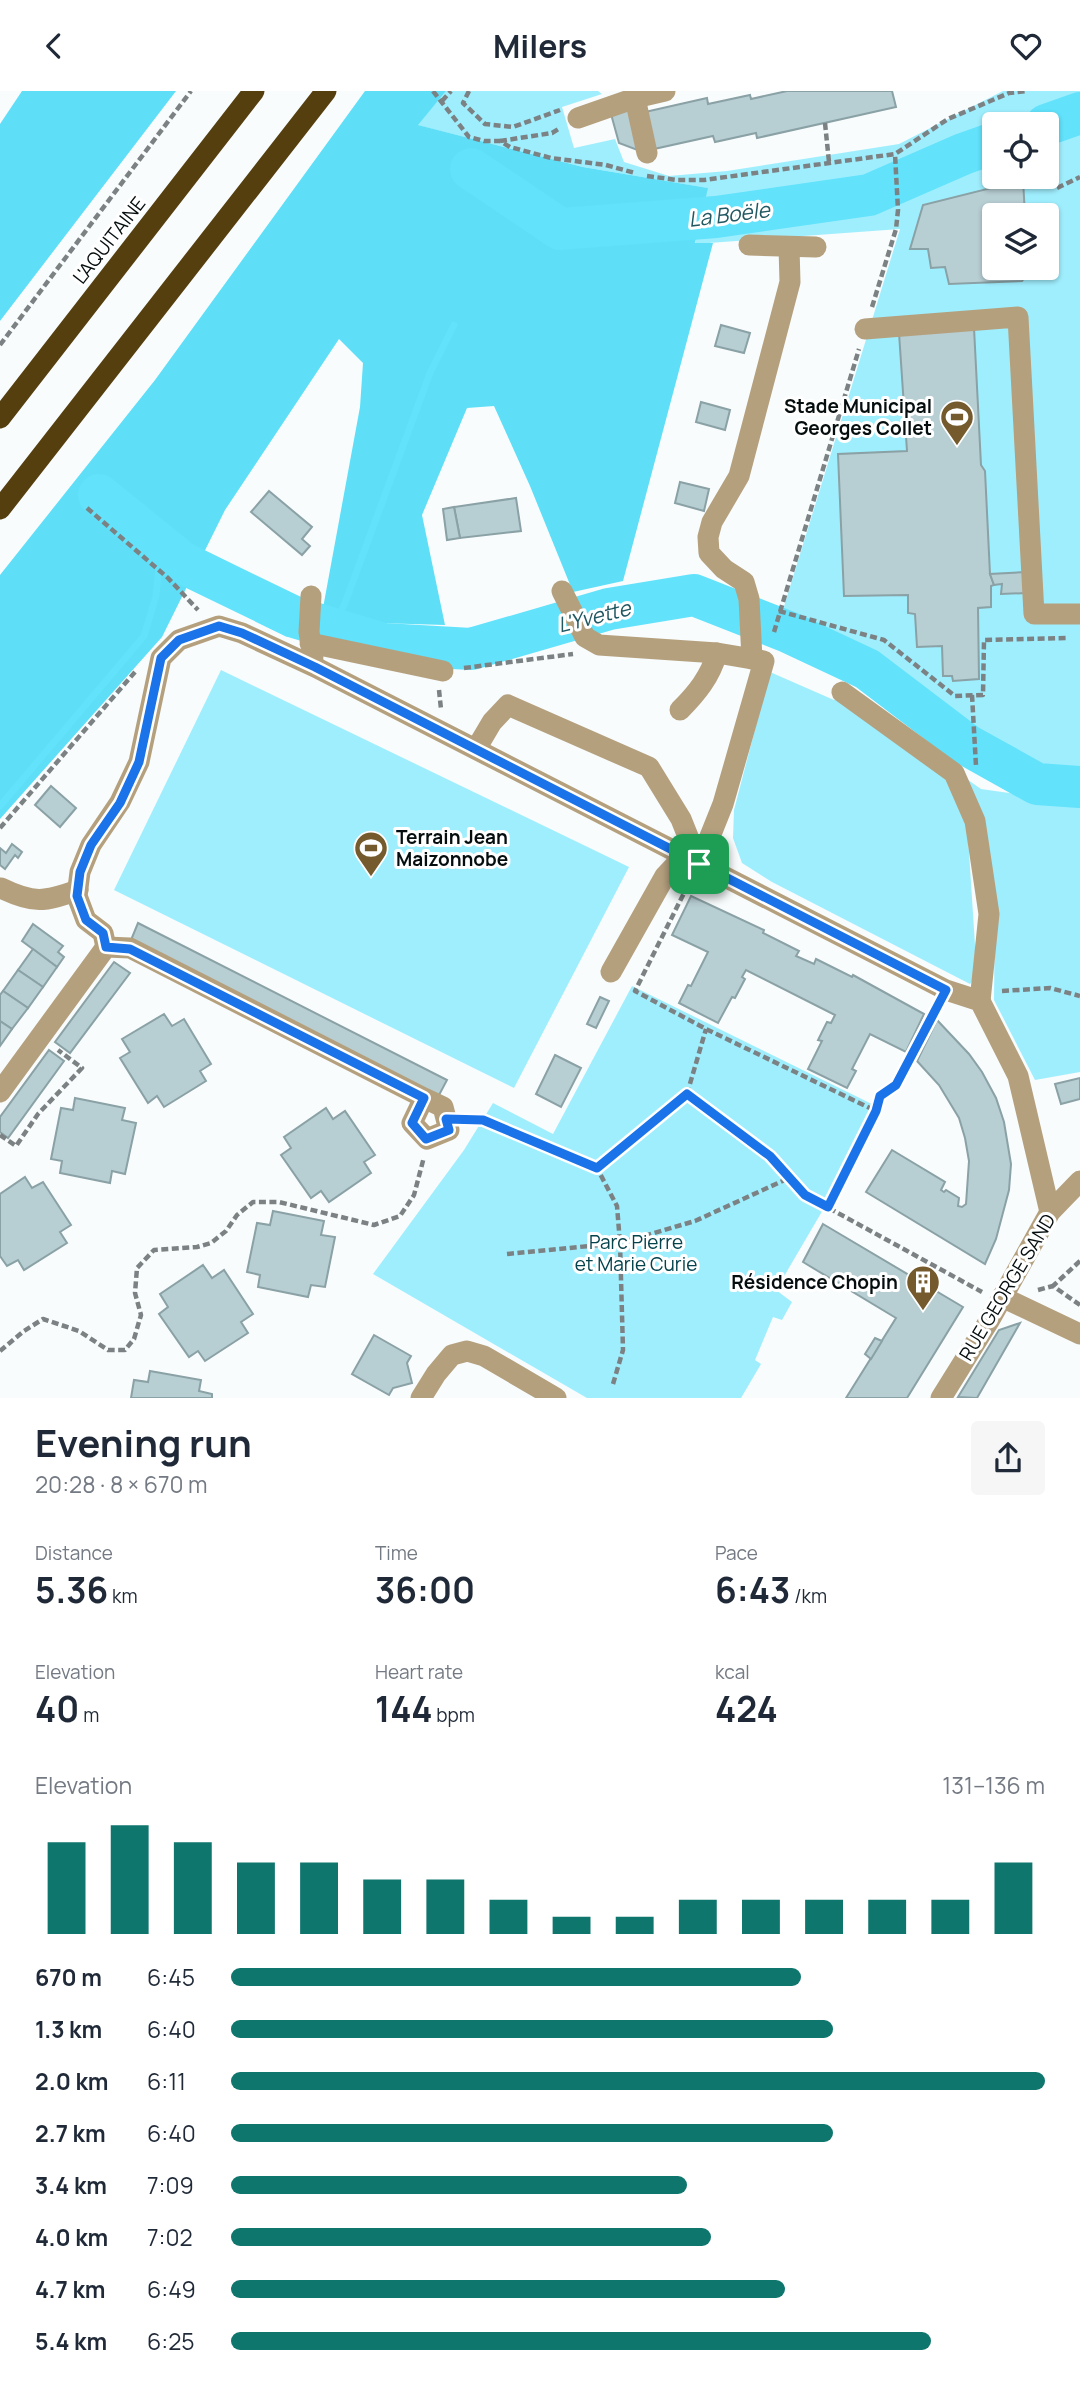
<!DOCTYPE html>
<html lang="en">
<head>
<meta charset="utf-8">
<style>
	:root { --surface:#fff; --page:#f6f6f7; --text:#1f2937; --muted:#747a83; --accent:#0f766e }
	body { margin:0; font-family:Manrope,sans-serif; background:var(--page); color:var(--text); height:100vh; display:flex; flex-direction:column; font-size:26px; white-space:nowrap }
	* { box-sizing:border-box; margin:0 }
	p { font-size:23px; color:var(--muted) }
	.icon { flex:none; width:38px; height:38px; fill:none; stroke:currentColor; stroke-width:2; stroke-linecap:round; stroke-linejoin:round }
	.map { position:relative; height:1307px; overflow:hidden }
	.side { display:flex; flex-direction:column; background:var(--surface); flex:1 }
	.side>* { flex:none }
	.fabs { position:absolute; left:982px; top:21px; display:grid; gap:14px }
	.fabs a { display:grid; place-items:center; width:77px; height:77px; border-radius:7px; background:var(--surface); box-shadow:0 2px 5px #0004; font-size:35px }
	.pin { position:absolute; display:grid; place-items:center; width:60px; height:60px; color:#fff; margin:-30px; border-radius:14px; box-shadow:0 4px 10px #0006 }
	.round { display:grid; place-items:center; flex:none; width:74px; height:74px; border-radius:7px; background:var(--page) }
	.summary { display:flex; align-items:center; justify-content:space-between; height:119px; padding:0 35px }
	h1 { font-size:38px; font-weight:700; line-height:52px }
	.figures { display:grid; grid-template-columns:repeat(3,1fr); gap:10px; height:119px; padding:7px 35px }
	.figures div { display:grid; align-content:center }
	.figures b { font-size:35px; font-weight:700 }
	.figures small { font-size:19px; font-weight:400 }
	.figures p { font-size:19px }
	.chart { height:196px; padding:14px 35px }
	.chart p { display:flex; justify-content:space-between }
	.chart svg { width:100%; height:126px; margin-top:7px; stroke:var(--accent); stroke-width:6 }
	ul { padding:0 35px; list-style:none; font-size:23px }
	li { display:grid; grid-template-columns:112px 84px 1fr; align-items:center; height:52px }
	li i { height:18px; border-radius:9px; background:var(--accent) }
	header { display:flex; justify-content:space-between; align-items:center; height:91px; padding:0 35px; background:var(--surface); font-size:32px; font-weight:700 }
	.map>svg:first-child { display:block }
	.green { fill:#9feefe; fill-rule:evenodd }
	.forest { fill:#5edff7 }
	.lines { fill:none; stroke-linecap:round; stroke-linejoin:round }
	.stream { stroke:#62e2fb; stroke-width:7 }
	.river { stroke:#62e2fb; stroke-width:42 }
	.building { fill:#b7ced3; stroke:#8aa1a5; stroke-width:2 }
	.path { stroke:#7c8283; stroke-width:4.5; stroke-dasharray:7 3.5; stroke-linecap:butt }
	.minor { stroke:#b5a07e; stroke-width:21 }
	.highway { stroke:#563f0f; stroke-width:21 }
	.route-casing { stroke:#fff; stroke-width:14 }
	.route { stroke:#1a73e8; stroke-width:9 }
	.labels { text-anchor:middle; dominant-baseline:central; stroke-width:6; stroke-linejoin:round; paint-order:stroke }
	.street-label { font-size:19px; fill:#050d0e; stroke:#fff }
	.poi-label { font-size:19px; font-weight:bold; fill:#050d0e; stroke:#fff; text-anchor:end }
	.park-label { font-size:19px; fill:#04424c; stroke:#fff }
	.water-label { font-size:21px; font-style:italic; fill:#225862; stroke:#fff }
</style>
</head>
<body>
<header><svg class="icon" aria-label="back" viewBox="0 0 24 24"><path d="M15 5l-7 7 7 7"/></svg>Milers<svg class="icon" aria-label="heart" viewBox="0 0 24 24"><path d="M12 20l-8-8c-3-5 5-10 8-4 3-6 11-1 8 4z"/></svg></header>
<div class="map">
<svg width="1080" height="1307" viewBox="0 0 1080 1307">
	<rect width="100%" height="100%" fill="#f8fcfd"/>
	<g class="green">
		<path d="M446 0H598L602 3 562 16 574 57 615 48 624 71 669 85 727 80 899 53 1003 0H1080V696L1037 693 967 654 867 578 778 535 900 138 695 153 707 97 583 76 417 34ZM994 33H1046V86H994ZM994 124H1046V177H994Z"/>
		<path d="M221 579 629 776 514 997 114 799Z"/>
		<path d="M770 581 834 609 842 601 981 698 1080 712V981L1035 989 994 909 995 813 967 730 977 885 970 893 772 791 742 772 733 747 734 719Z"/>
		<path d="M632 895 882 1018 776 1199 792 1211 782 1229 773 1226 755 1269 761 1273 741 1307H587L373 1183 464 1059 493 1012 553 1043Z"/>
	</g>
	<g class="forest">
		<path d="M22 0H176L0 230V33Z"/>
		<path d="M365 0H446L418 34 583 76 708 97 695 152H713L623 490 573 501 530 395 494 315 467 317 422 424 445 534 377 532 323 517 360 316 363 272 339 248 225 419 162 546 0 728V484L155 289Z"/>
	</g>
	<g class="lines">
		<g class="stream">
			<path d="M333 538 345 512 430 282 454 234"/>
			<path d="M0 715 144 545 156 505 161 454"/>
		</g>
		<g class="river">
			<path d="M1046 34 1080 22"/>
			<path d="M471 78 560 138 716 126 869 104 963 63 994 52"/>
			<path d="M99 404 183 472 294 526 384 553 471 558 609 518 694 504 788 541 867 578 967 654 1037 693 1080 696"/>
		</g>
	</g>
	<g class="building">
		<path d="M787 0H892L896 16 757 47 756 42 715 51 713 45 654 58 645 21 707 7 708 13 750 4 751 8Z"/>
		<path d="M630 19 640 60 619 52 611 23Z"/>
		<path d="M1023 89 1025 124H994V177H1028V182L1022 190 949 193 945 176 931 177 928 158H910L923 114Z"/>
		<path d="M721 234 750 242 744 262 715 255Z"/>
		<path d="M974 237 981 374 985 380 990 483 994 494 991 495V516L978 517 979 588 953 590 952 585H943L942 555 917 556 915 523 908 522V504L844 505 838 363 907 360 899 242Z"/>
		<path d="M701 311 730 319 725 339 696 331Z"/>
		<path d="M680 391 709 398 704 420 675 412Z"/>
		<path d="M269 400 312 436 302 448 310 455 302 464 251 421Z"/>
		<path d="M516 407 521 440 460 447 454 416Z"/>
		<path d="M454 416 460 447 447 449 443 418Z"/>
		<path d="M1026 481 1027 502 1001 503 1002 493 994 494 990 483Z"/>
		<path d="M51 695 76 717 60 736 35 714Z"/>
		<path d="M12 753 22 761 18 767 15 764 5 778 0 774V757L6 762Z"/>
		<path d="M691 805 764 839 763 842 799 860 796 865 814 873 816 868 852 886 853 884 924 923 906 961 870 943 852 978 856 980 847 997 808 978 822 950 818 949 827 931 831 932 835 924 746 879 742 886 745 888 735 907 732 906 718 932 679 912 688 894 691 895 708 861 672 844Z"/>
		<path d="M138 832 447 989 438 1006 131 849Z"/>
		<path d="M33 833 63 855 58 861 64 866 57 876 22 850Z"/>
		<path d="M33 858 57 876 43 896 18 879Z"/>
		<path d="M114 871 130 882 70 962 55 951Z"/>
		<path d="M18 879 43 896 28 917 3 900Z"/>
		<path d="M3 900 28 917 12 938 0 930V904Z"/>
		<path d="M600 906 609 910 596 937 587 933Z"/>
		<path d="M164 923 172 935 184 928 211 973 200 980 206 990 164 1016 157 1005 148 1012 120 967 130 961 122 948Z"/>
		<path d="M937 929 969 963 982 981 996 1007 1004 1031 1011 1073 1009 1099 996 1148 985 1173 866 1101 892 1059 945 1091 941 1099 944 1101 946 1099 959 1107 958 1115 962 1116 966 1113 969 1070 965 1047 959 1027 939 994 917 970Z"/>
		<path d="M0 930 12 938 0 955Z"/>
		<path d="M49 959 64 970 8 1047 0 1041V1026Z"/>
		<path d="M555 964 581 977 561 1016 536 1003Z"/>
		<path d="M1080 987V1008L1061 1013 1055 993Z"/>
		<path d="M75 1007 125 1017 122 1029 136 1032 125 1083 112 1080 110 1092 60 1082 62 1070 51 1068 61 1017 73 1019Z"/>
		<path d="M326 1017 333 1028 345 1020 375 1064 364 1071 371 1082 329 1111 321 1100 311 1107 281 1064 291 1057 284 1046Z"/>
		<path d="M25 1086 32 1097 43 1091 71 1134 60 1141 67 1152 24 1179 18 1169 7 1175 0 1165V1103Z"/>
		<path d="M273 1120 324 1130 321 1144 335 1146 325 1196 311 1194 308 1206 258 1196 260 1184 247 1181 257 1132 270 1134Z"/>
		<path d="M823 1133 963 1216 907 1307H846L896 1227 803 1171Z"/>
		<path d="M203 1174 212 1187 224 1179 253 1223 241 1231 248 1242 205 1270 198 1260 189 1266 159 1223 168 1216 160 1203Z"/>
		<path d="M1020 1232 977 1307 958 1306 999 1239Z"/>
		<path d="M374 1244 411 1265 407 1272 412 1292 393 1297 389 1304 352 1283Z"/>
		<path d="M875 1247 882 1250 871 1268 865 1263Z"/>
		<path d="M150 1280 201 1289 199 1300 212 1303V1307H131L134 1289 148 1291Z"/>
	</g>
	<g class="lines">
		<g class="path">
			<path d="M433 0 469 46 484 50H500L510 56 551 67 606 74 635 82"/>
			<path d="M469 0 463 12 485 33 513 36 560 19"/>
			<path d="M442 10 451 0"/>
			<path d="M825 32 829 71"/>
			<path d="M500 50 552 42 560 37"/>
			<path d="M647 85 677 89H704L895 63 948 28 1009 2 1027 0"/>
			<path d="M1057 97 1080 86"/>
			<path d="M872 216 896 138 898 119 895 63"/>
			<path d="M0 254 191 0"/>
			<path d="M87 417 168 487 198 519"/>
			<path d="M779 520 884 549 955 605 983 604 984 549 1068 547"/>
			<path d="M774 541 859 258"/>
			<path d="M464 577 573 563"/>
			<path d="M439 599 441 618"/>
			<path d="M972 604 976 675H974"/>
			<path d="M0 737 135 581"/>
			<path d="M688 794 635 900 706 938 876 1020"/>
			<path d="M1002 900 1050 897 1080 905"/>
			<path d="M687 1003 706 938"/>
			<path d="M468 1028 483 1029 597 1077"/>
			<path d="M0 1044 16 1055 38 1023 82 977 58 959"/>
			<path d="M828 1117 876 1020 880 1005 896 994 937 917"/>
			<path d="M507 1163 620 1152 617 1115 597 1077 687 1003 770 1065 805 1104 982 1201"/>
			<path d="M1080 1170 1053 1195 1080 1214"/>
			<path d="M1038 1199 1053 1195"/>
			<path d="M0 1260 24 1240 43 1228 79 1240 108 1259H125L134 1248 141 1224 135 1202 137 1177 154 1159 197 1156 211 1152 226 1140 237 1124 253 1111H279L374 1134 400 1125 414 1104 424 1066"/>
			<path d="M613 1293 623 1259 620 1152 695 1130 789 1087"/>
		</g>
		<g class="minor">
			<path d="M635 7 647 62"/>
			<path d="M578 27 635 7 665 0"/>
			<path d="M749 154 816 156"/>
			<path d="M865 238 1018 226 1034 523H1080"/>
			<path d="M562 500 585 546 599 554 717 562 764 570 723 713 699 773"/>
			<path d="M311 505 309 541 313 567"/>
			<path d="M310 552 443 580"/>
			<path d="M752 568 749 508 744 491 724 478 709 462 708 446 712 431 739 385 790 191 789 156"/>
			<path d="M842 601 954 682 975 730 989 823 980 910"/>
			<path d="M680 619C697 602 710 586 717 562"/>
			<path d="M476 658 492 631 508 614 649 676 681 728 699 773"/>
			<path d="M1 797C34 813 44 811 78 799"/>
			<path d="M106 856 103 842 86 829 77 805 80 781 91 754 120 711 139 671 161 567 179 549 219 535 242 542 315 576 946 899 980 910 1018 985 1050 1121"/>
			<path d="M611 881 665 785 684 765"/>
			<path d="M0 1001 106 856 130 857 424 1007 443 1016 449 1039 427 1048 412 1032 424 1007"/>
			<path d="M1002 1206 1080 1243"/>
			<path d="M421 1307 436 1283 452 1264 467 1260 484 1265 556 1307"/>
			<path d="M941 1307 989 1230 1050 1121 1080 1090"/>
		</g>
		<g class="highway">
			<path d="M0 327 254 0"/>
			<path d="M0 418 326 0"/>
		</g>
	</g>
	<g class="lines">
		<g class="route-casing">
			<path id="route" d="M219 535 242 542 315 576 946 899 896 994 880 1005 876 1020 828 1116 805 1104 770 1065 687 1003 597 1077 483 1029 446 1028 449 1039 426 1048 412 1032 424 1007 130 858 106 856 103 842 86 829 77 805 80 781 91 754 120 712 139 671 161 567 179 549Z"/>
		</g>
		<use href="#route" class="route"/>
	</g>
	<defs>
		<g id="stadium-pin" transform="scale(1.75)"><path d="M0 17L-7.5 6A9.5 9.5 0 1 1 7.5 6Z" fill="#745a2c" stroke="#fff"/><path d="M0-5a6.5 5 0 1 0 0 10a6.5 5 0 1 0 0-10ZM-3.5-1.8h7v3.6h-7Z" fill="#fff"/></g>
		<g id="building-pin" transform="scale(1.75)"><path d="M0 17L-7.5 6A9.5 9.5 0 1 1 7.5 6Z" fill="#745a2c" stroke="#fff"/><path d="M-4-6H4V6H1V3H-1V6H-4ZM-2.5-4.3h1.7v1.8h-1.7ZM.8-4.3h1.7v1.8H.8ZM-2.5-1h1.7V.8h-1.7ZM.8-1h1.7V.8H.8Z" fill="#fff"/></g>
	</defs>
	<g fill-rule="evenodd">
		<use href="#stadium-pin" x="957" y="326"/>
		<use href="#stadium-pin" x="371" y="757"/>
		<use href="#building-pin" x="923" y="1191"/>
	</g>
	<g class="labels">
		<g class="street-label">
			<text transform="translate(109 149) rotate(-52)">L'AQUITAINE</text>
			<text transform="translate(1007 1196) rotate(-59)">RUE GEORGE SAND</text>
		</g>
		<g class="poi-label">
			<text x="932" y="315">Stade Municipal<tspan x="932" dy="22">Georges Collet</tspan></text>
			<text x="396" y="746" text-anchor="start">Terrain Jean<tspan x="396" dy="22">Maizonnobe</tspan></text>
			<text x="898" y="1191">Résidence Chopin</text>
		</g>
		<g class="park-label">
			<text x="636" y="1151">Parc Pierre<tspan x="636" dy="22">et Marie Curie</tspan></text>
		</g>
		<g class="water-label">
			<text transform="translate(729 123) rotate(-7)">La Boële</text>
			<text transform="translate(594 525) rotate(-14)">L'Yvette</text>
		</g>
	</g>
</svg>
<div class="fabs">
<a><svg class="icon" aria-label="locate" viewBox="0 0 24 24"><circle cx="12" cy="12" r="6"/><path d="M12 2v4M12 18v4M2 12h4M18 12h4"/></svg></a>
<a><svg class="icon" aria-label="layers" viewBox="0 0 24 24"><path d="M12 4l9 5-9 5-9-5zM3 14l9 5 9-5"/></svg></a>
</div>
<div class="pin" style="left:699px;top:773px;background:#1e9e55"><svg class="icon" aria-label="arrive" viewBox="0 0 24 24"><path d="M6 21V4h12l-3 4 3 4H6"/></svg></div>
</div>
<section class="side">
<div class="summary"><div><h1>Evening run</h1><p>20:28 · 8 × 670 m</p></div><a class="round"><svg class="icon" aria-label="share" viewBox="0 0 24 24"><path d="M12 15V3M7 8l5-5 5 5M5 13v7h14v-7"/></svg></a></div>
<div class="figures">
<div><p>Distance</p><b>5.36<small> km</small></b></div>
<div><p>Time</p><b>36:00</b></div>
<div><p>Pace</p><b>6:43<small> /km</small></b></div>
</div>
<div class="figures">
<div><p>Elevation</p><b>40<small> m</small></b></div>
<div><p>Heart rate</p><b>144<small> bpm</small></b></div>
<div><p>kcal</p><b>424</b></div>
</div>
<div class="chart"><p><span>Elevation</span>131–136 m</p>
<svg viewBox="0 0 160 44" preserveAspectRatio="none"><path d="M5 44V12M15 44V6M25 44V12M35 44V19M45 44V19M55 44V25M65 44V25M75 44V32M85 44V38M95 44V38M105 44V32M115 44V32M125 44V32M135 44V32M145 44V32M155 44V19"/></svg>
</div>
<ul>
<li><b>670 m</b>6:45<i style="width:70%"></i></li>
<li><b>1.3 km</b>6:40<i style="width:74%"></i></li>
<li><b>2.0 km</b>6:11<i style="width:100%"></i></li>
<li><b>2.7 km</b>6:40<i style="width:74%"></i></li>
<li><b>3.4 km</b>7:09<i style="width:56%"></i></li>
<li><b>4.0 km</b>7:02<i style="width:59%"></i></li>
<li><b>4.7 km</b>6:49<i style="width:68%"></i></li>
<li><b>5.4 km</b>6:25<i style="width:86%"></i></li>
</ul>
</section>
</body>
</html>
